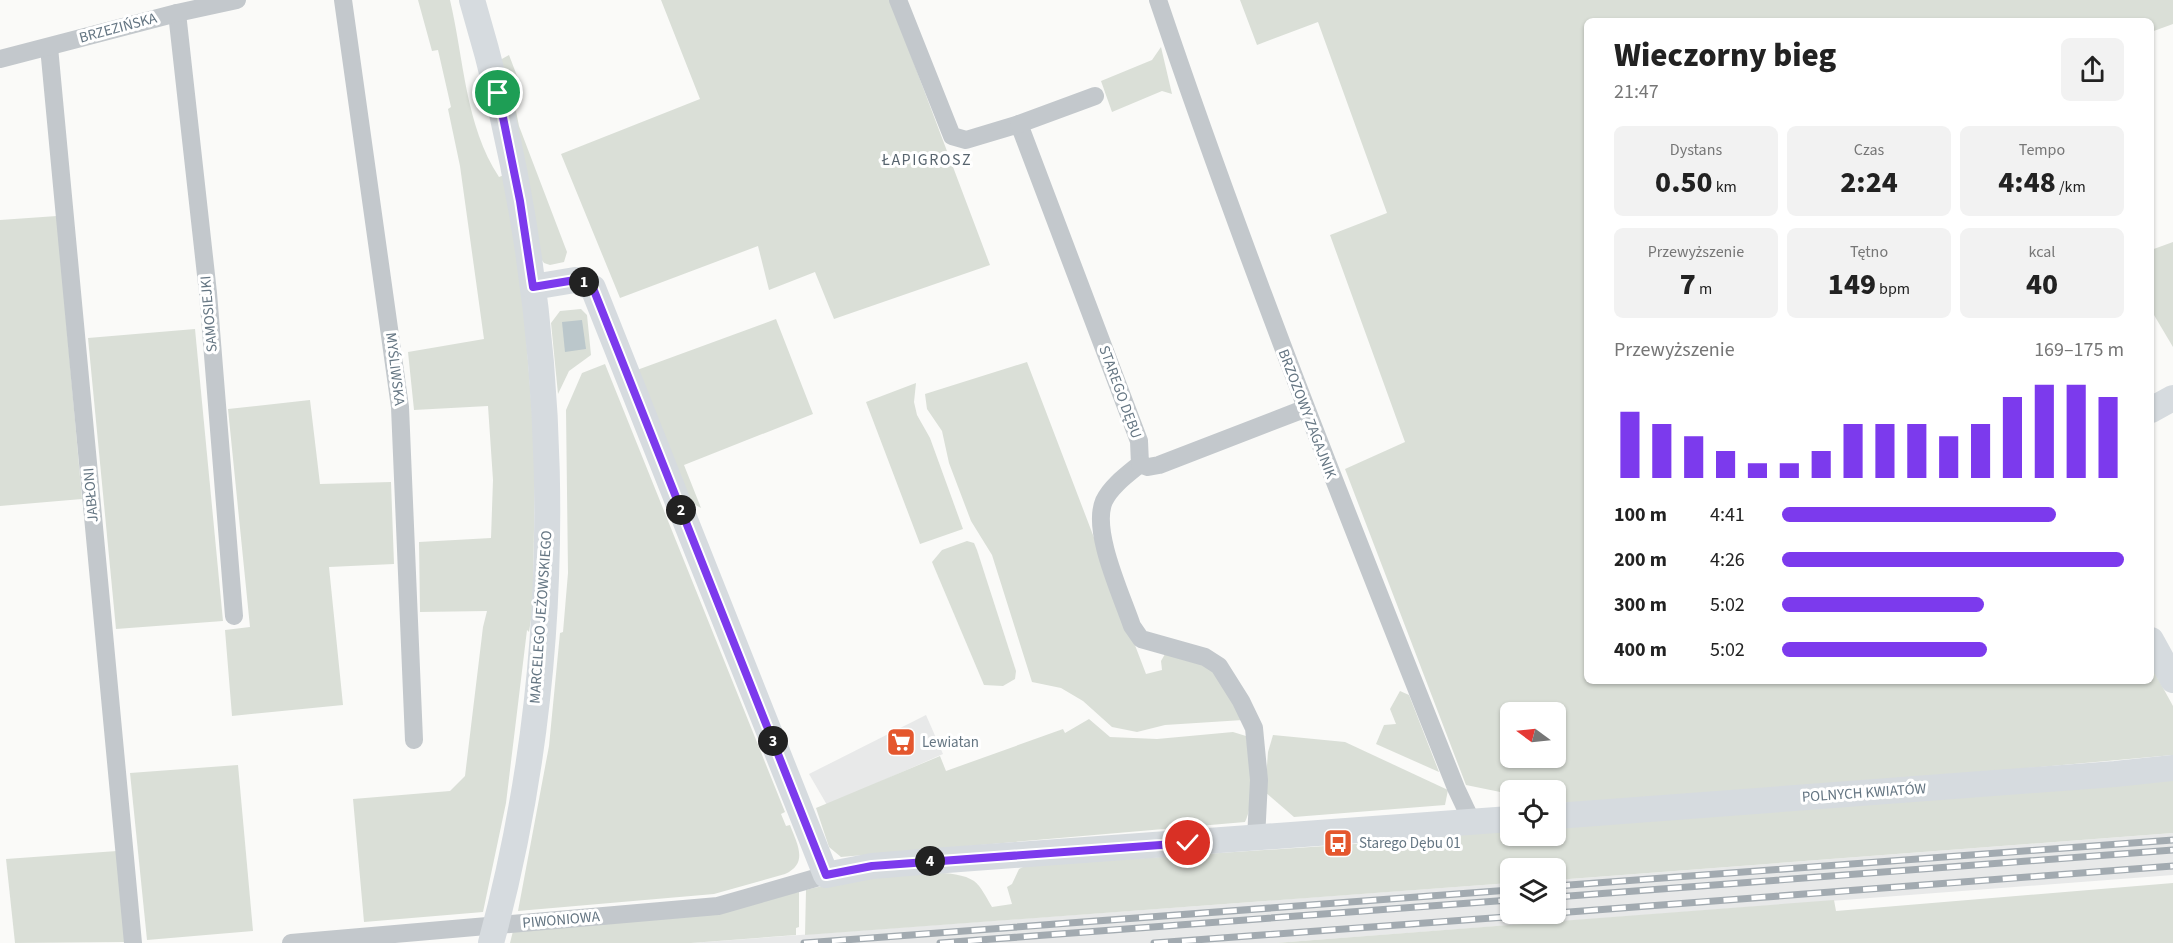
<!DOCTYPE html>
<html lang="pl">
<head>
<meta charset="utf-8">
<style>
	:root { --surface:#fff; --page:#f2f2f2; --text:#222; --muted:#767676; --accent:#7c3aed }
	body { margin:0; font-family:"Source Sans 3",sans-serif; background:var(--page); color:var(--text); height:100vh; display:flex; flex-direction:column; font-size:22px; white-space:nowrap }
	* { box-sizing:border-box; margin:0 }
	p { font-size:20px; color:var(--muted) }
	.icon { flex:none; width:33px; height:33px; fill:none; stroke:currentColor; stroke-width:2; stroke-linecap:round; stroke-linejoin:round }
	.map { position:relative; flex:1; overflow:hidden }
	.side { position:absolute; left:1584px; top:18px; width:570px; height:666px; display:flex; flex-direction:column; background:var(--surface); border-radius:9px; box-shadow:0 2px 4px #0004 }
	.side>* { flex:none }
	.needle { width:39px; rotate:285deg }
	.tools { position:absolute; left:1500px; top:702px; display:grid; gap:12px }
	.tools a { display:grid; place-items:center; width:66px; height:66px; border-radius:9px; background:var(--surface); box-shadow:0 2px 4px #0004; font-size:30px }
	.pin { position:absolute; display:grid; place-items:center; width:51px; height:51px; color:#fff; margin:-26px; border:3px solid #fff; border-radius:50%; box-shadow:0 2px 6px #0007 }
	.km { position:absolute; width:30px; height:30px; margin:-15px; border-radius:50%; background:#222; color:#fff; font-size:16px; line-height:30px; text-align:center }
	.round { display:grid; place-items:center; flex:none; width:63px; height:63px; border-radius:9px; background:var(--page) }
	.summary { display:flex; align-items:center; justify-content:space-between; height:102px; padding:0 30px }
	h1 { font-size:33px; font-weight:800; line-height:45px }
	.figures { display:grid; grid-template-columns:repeat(3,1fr); gap:9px; height:102px; padding:6px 30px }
	.figures div { display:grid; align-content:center; border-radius:9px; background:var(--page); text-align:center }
	.figures b { font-size:30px; font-weight:800 }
	.figures small { font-size:16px; font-weight:400 }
	.figures p { font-size:16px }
	.chart { height:168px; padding:12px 30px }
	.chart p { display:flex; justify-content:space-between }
	.chart svg { width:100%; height:108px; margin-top:6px; stroke:var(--accent); stroke-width:6 }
	ul { padding:0 30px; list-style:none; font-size:20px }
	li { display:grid; grid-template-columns:96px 72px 1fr; align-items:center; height:45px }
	li i { height:15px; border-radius:8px; background:var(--accent) }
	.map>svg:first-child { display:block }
	.built { fill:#e8e9e9 }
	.green { fill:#dadfd7; fill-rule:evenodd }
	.water { fill:#bbc7cb }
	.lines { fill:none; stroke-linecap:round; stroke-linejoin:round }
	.street { stroke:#c3c8cc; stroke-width:18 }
	.secondary { stroke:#d6dbdf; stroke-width:26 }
	.rail-casing { stroke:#a2aab0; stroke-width:7 }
	.rail { stroke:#fff; stroke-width:4.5; stroke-dasharray:14; stroke-linecap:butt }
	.route-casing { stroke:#fff; stroke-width:12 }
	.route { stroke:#7c3aed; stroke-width:8 }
	.labels { text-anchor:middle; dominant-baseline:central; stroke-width:6; stroke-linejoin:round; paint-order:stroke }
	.street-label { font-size:15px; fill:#657683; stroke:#fff }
	.poi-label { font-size:15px; fill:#657683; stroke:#fff; text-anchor:start }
	.neighbourhood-label { font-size:16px; letter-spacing:1.5px; fill:#57646e; stroke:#fff }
</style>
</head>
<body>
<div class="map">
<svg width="2173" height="943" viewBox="0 0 2173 943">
	<rect width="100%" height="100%" fill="#fafaf8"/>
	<g class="built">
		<path d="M926 715 943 754 827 805 809 774Z"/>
		<path d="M2173 833V875L1275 943H691L1510 883V914H1556V880Z"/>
	</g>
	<g class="green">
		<path d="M418 0H450C464 59 465 125 499 177L504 175 523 297 535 450 533 607 529 632 527 630 506 803 483 912 364 922 353 799 450 791 465 776 483 627 487 611 420 612 419 542 491 538 493 480 488 406 414 410 408 352 484 339 460 166 448 109 451 107 438 50 432 51Z"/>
		<path d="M661 0H890L990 265 834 319 815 272 769 290 758 246 620 298 561 154 700 99Z"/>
		<path d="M1240 0H2173V24L2151 32V21H1587V681H2151V666L2173 706V755L1620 805 1556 802V790H1510V794L1466 785 1345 469 1405 442 1330 235 1387 213 1318 22 1257 45ZM1510 712H1556V758H1510Z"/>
		<path d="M1161 47 1172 94 1162 91 1112 112 1101 81 1152 60Z"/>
		<path d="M509 55 522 89 513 96 519 126 567 252 564 262 550 265 544 263 539 256 500 60Z"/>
		<path d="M57 216 82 499 0 506V220Z"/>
		<path d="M2173 242V347L2151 310V250Z"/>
		<path d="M581 309 587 315 591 355 569 371 558 394 551 323 560 311Z"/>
		<path d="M776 319 813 414 684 465 701 508 690 502 637 370Z"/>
		<path d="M195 329 223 621 116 629 88 338Z"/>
		<path d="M1027 362 1146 674 1162 670 1161 661 1165 654 1198 662 1214 669 1243 720 1165 725 1137 732 1112 727 1083 701 1061 688 1032 682 992 555 971 521 949 463 942 431 927 409 925 394Z"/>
		<path d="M605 364 785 812 781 814 786 826 790 825C797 844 809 863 785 874L714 894 518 911 549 746 560 633 563 632 568 573 566 410 582 373Z"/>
		<path d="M916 383 914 402 917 415 930 438 963 529 920 544 866 402Z"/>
		<path d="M310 400 320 484 391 482 394 564 329 567 343 705 232 716 225 630 250 627 228 409Z"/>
		<path d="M967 541 974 543 977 550 1016 671 1015 679 1003 686 984 685 932 562 942 550Z"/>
		<path d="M1400 691 1409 695 1439 772 1376 744 1384 725 1396 724 1390 709Z"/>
		<path d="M1089 719 1110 737 1157 739 1233 732 1246 736C1250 761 1256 799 1245 822L841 857 829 847 816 808 940 756 946 771 1063 729 1065 733Z"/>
		<path d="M1273 735 1345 742 1448 790 1445 805 1294 817 1265 792 1268 752Z"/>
		<path d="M238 765 253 931 147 940 130 773Z"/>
		<path d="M2173 778V833L1556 880V868H1510V883L805 935 806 890C839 881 946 861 974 881 981 886 987 899 992 907L1012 904 1007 887 1012 884 1019 869 1025 866 1370 843 1510 827V836H1556V824Z"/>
		<path d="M117 851 125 942 15 943 6 859Z"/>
		<path d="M2173 883V943H1275L1834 900 1836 911Z"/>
		<path d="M799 892V927L796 928V935L691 943H510L513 931Z"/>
	</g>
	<path class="water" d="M582 320 586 349 565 352 562 322Z"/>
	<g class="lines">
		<g class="street">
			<path d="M343 0 400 407 414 740"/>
			<path d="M898 0 952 136 966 140 1019 124 1139 441 1140 464C1128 474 1111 486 1104 501 1091 531 1122 596 1132 626L1141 639 1205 657 1219 666 1241 701 1254 728 1259 780 1256 839"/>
			<path d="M1158 0C1248 267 1352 527 1456 788L1472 822"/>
			<path d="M177 13 208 293 234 616"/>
			<path d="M49 47 133 943"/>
			<path d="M0 59 177 13 237 0"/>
			<path d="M1019 124 1095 96"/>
			<path d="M1140 464 1148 467 1159 465 1304 409"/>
			<path d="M291 943 718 906 826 875"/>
		</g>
		<g class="secondary">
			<path d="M472 0C563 304 574 636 491 943"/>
			<path d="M533 287 575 280 593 288 826 875 872 866 933 861 1510 819"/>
			<path d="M2151 410 2173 398"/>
			<path d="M2151 640 2173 680"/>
			<path d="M1556 816 2115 774 2173 768"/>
		</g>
		<g class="rail-casing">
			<g id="rail">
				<path d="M1556 886 2173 840"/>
				<path d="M1556 897 2173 850"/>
				<path d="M1556 913 2173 866"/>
				<path d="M804 943 1510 890"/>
				<path d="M940 943 1510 900"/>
				<path d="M1154 943 1546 914"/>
			</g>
		</g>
		<use href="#rail" class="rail"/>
	</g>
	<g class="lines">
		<g class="route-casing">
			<path id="route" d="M498 93 520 201 533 287 575 280 593 288 826 875 872 866 1188 843"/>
		</g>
		<use href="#route" class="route"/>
	</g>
	<defs>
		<g id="supermarket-square" transform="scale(1.5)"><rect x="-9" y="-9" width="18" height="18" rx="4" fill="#e4572e" stroke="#fff"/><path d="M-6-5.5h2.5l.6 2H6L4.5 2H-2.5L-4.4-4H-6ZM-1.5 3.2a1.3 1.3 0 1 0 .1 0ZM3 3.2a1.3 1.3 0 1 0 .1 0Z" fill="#fff"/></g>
		<g id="bus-square" transform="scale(1.5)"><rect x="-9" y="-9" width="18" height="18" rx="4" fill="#e4572e" stroke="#fff"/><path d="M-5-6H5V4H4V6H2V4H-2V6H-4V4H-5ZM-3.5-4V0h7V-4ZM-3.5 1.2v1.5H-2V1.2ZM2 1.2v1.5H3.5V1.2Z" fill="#fff"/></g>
	</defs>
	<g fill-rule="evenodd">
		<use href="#supermarket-square" x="901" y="742"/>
		<use href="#bus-square" x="1338" y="843"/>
	</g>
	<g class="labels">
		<g class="street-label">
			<text transform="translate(118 28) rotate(-15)">BRZEZIŃSKA</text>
			<text transform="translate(209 314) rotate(-95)">SAMOSIEJKI</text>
			<text transform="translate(395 369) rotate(83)">MYŚLIWSKA</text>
			<text transform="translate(1120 392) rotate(70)">STAREGO DĘBU</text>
			<text transform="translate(1307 414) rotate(69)">BRZOZOWY ZAGAJNIK</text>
			<text transform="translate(91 495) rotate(-95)">JABŁONI</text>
			<text transform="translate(541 617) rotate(-86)">MARCELEGO JEŻOWSKIEGO</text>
			<text transform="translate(1864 793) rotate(-4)">POLNYCH KWIATÓW</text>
			<text transform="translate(561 920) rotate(-5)">PIWONIOWA</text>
		</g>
		<g class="poi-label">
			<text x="922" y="742">Lewiatan</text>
			<text x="1359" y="843">Starego Dębu 01</text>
		</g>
		<g class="neighbourhood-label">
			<text x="927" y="160">ŁAPIGROSZ</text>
		</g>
	</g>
</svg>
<div class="tools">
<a><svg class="needle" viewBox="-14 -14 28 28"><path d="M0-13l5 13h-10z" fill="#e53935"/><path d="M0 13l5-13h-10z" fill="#767676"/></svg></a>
<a><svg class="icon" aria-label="locate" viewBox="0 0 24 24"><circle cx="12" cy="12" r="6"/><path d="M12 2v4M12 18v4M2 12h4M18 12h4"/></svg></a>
<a><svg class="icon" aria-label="layers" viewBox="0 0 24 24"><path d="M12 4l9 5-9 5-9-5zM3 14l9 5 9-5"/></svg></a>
</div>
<div class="pin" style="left:498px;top:93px;background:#1e9e55"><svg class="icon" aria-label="arrive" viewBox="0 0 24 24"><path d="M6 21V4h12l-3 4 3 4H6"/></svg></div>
<div class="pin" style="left:1188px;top:843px;background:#d93025"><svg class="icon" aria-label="check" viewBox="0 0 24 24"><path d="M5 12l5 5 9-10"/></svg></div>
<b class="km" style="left:584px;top:282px">1</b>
<b class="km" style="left:681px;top:510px">2</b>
<b class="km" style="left:773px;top:741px">3</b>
<b class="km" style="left:930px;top:861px">4</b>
<section class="side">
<div class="summary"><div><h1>Wieczorny bieg</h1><p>21:47</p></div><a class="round"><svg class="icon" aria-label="share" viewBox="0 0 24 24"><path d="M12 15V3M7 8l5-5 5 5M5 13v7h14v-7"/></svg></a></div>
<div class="figures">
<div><p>Dystans</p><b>0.50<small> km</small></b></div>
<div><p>Czas</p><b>2:24</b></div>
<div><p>Tempo</p><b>4:48<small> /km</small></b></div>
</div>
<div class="figures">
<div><p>Przewyższenie</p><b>7<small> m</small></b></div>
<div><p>Tętno</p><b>149<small> bpm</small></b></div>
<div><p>kcal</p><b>40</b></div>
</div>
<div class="chart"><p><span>Przewyższenie</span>169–175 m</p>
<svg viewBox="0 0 160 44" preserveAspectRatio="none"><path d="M5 44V17M15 44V22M25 44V27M35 44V33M45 44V38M55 44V38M65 44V33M75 44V22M85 44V22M95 44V22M105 44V27M115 44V22M125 44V11M135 44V6M145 44V6M155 44V11"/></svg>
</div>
<ul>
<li><b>100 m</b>4:41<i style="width:80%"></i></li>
<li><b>200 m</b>4:26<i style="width:100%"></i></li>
<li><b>300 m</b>5:02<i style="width:59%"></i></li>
<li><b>400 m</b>5:02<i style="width:60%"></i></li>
</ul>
</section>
</div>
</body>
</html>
